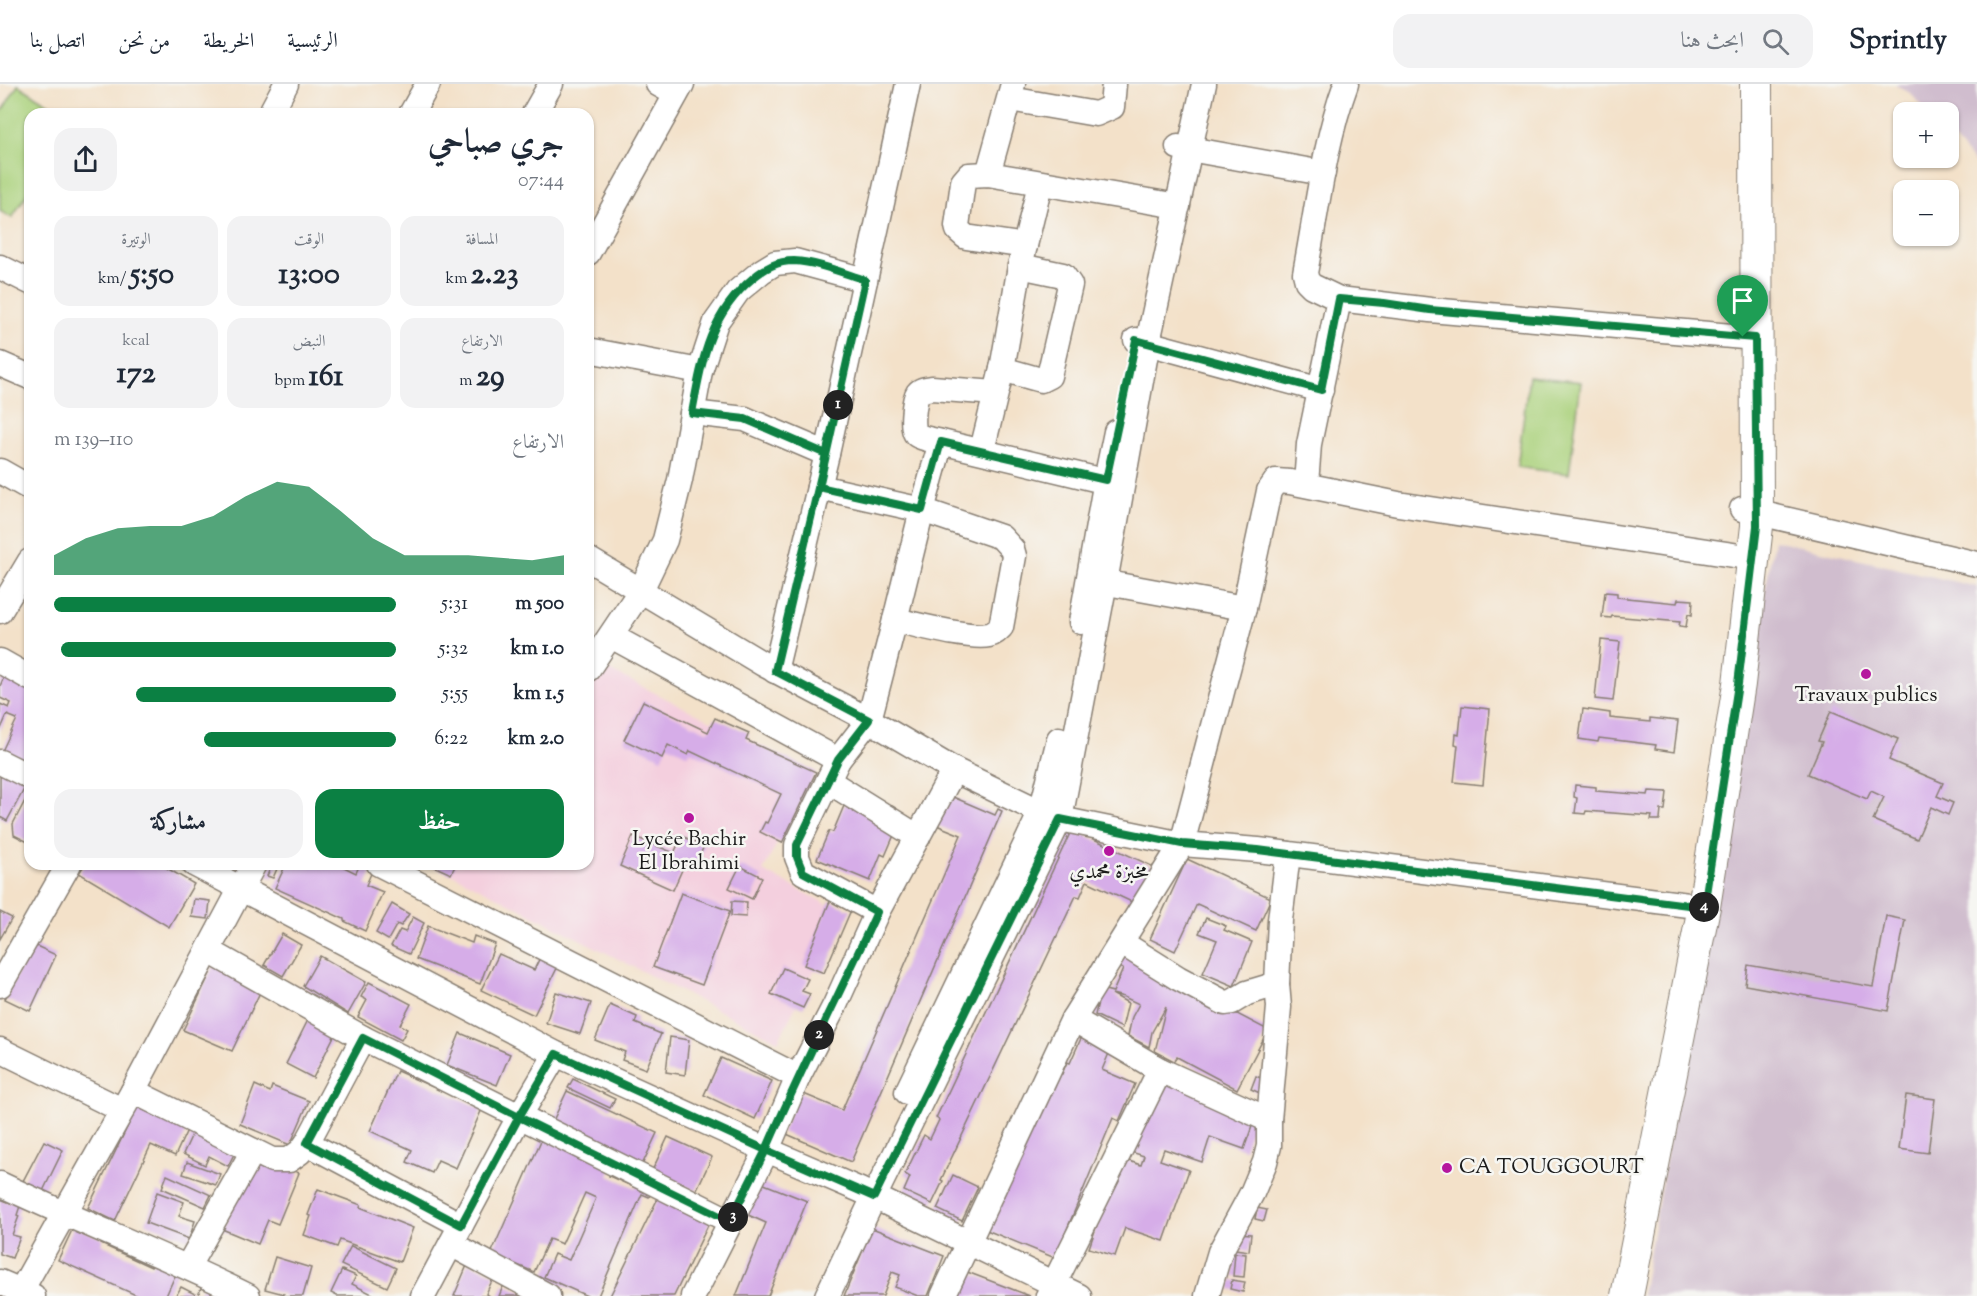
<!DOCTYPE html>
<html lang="ar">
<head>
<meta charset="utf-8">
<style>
	:root { --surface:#fff; --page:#f2f2f3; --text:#1f2937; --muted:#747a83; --line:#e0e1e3; --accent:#0b8043 }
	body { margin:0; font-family:"Sorts Mill Goudy",Amiri,serif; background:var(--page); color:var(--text); direction:rtl; height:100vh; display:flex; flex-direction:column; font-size:22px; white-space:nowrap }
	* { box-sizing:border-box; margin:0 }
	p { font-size:20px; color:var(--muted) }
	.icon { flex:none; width:33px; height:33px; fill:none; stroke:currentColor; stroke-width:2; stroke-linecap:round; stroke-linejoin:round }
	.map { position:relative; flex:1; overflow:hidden; direction:ltr }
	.details { position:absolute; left:24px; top:24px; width:570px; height:762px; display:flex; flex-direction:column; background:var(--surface); border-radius:18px; box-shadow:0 2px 4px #0004; direction:rtl }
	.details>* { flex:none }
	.controls { position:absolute; left:1893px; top:18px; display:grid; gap:12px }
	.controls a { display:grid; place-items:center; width:66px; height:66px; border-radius:12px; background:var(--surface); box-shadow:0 2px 4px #0004; font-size:30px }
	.pin { position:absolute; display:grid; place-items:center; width:51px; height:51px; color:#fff; margin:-62px -26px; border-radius:50% 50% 50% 0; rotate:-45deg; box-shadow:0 0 6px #0007 }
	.pin .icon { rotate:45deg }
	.km { position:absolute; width:30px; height:30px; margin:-15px; border-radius:50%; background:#222; color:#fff; font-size:16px; line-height:30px; text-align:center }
	.round { display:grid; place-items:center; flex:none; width:63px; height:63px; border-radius:18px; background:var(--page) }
	.headline { display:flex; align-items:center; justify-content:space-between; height:102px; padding:0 30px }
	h1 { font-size:33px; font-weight:700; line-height:45px }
	.figures { display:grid; grid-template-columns:repeat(3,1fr); gap:9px; height:102px; padding:6px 30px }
	.figures div { display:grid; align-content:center; border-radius:15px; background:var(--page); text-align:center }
	.figures b { font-size:30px; font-weight:700 }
	.figures small { font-size:16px; font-weight:400 }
	.figures p { font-size:16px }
	.chart { height:168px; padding:12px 30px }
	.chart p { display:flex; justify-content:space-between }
	.chart svg { width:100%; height:108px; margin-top:6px; fill:var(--accent); opacity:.7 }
	.primary-button { display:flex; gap:12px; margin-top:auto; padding:12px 30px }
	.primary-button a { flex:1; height:69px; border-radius:18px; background:var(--accent); color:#fff; font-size:24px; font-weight:700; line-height:69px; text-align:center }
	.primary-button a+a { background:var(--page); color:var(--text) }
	ul { padding:0 30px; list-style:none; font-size:20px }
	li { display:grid; grid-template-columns:96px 72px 1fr; align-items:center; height:45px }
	li i { height:15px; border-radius:8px; background:var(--accent) }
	header { display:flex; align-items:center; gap:36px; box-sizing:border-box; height:84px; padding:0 30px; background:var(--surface); border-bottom:2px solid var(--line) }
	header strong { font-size:28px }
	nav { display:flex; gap:33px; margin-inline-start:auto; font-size:21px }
	.search { width:420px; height:54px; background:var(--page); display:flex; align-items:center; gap:15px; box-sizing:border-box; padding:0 21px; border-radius:18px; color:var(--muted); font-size:22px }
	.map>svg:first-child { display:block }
	.built { fill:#f4cfde }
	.industrial { fill:#d0bdce }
	.green { fill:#aad17c; stroke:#63764c; stroke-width:1.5 }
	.building { fill:#d6ade8 }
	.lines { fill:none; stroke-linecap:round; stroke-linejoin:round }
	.minor-casing { stroke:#887e72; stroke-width:27 }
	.major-casing { stroke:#887e72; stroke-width:34 }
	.minor { stroke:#fff; stroke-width:24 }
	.major { stroke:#fff; stroke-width:32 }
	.route-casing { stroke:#fff; stroke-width:12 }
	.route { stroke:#0b8043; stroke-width:8 }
	.poi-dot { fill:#b5179e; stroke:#f6f6f2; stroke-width:2 }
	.labels { text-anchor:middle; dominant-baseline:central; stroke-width:5; stroke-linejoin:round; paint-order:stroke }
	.poi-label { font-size:21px; fill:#1c1c1c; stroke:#f6f6f2 }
</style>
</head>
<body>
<header>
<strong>Sprintly</strong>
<div class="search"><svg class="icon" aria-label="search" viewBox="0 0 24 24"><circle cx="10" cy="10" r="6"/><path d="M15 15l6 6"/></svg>ابحث هنا</div>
<nav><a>الرئيسية</a><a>الخريطة</a><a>من نحن</a><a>اتصل بنا</a></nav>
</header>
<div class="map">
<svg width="1977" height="1212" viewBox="0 0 1977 1212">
	<rect width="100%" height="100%" fill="#f6f6f2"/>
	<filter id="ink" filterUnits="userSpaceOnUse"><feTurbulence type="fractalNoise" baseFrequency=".0167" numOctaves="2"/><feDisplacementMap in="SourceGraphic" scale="12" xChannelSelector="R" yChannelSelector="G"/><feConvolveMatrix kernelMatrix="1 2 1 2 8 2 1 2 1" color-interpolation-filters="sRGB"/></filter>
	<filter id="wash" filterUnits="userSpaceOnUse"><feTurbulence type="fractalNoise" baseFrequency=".008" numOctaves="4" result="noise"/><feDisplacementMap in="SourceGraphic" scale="24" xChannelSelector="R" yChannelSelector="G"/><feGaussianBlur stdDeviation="1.35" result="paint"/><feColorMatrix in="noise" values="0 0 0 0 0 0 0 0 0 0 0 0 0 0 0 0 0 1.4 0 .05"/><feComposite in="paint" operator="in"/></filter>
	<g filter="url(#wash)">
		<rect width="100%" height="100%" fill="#f3e1c9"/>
		<path class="built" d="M603 583 813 688 763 787 844 829 778 957 433 780H588V608Z"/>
		<g class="industrial">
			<path d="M1895 0H1977V81L1949 50 1948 28H1928L1910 9Z"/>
			<path d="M1774 456 1977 503V1212H1642Z"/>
		</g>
		<g class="green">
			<path d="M18 1 65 30H30V105L12 134 0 127V30Z"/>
			<path d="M1529 292 1581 298 1569 390 1517 383Z"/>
		</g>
		<g id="blocks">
			<g class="building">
				<path d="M1605 508 1617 509V513L1677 519 1678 515 1693 516 1692 531 1688 530 1686 543 1679 542 1680 538 1612 532 1611 534 1602 533Z"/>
				<path d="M1601 556 1620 558 1613 617 1595 615Z"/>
				<path d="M8 584 30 594V679L2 667 17 635 7 631 0 647V620L9 624 11 619 0 614V602Z"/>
				<path d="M643 617 708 648 715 634 749 649 746 656 816 688 782 759 760 748 765 738 767 739 781 710 690 667 688 671 668 661 662 674 624 656Z"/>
				<path d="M1462 622 1490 625 1483 701 1454 698 1458 661 1455 660 1456 650 1459 651Z"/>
				<path d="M1583 625 1610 629V634L1650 638V634L1678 637 1674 668 1655 665 1656 661 1599 654 1598 658 1579 655Z"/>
				<path d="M1831 627 1898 655 1889 676 1943 699 1937 712 1953 719 1948 731 1931 723 1917 755 1873 736 1884 713 1871 707 1867 715 1808 690 1822 658 1818 657Z"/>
				<path d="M0 681 29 696 7 737 0 733Z"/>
				<path d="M1575 701 1596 703V707L1648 711 1649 707 1667 708 1665 726H1661L1660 736H1651L1652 732 1586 727 1585 730 1575 729 1577 714 1574 713Z"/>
				<path d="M30 707V759L14 751 13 740Z"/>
				<path d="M946 710 995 731 998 725 1002 727 851 1078 782 1048 799 1008 842 1026 961 751 934 740Z"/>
				<path d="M846 717 897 744 885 772 881 770 870 797 817 775 829 747 833 748Z"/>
				<path d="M1072 745 1154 783 1136 820 1087 797 1080 813 1076 812 941 1096 943 1097 932 1120 904 1107 910 1093 905 1090 924 1051 930 1055 939 1036 936 1034Z"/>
				<path d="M633 752 674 769 682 752 704 762 695 781 686 777 673 806 620 782Z"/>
				<path d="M1187 775 1271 814 1256 847 1197 820 1175 867 1150 855Z"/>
				<path d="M85 780H160L194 800 169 843 79 789Z"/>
				<path d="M272 780H279L273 794 267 792Z"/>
				<path d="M286 780H338L356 789 360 780 373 785 366 801 383 808 365 847 344 837V835L275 804Z"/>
				<path d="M429 780H456L451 790Z"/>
				<path d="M740 782 762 793 752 815 729 804Z"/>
				<path d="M681 809 730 827 702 901 653 883Z"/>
				<path d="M194 815 210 817 208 835 191 833Z"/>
				<path d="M732 817 747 818 746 833 731 832Z"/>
				<path d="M830 817 851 826 824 889 804 881Z"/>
				<path d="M392 820 409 830 401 842 397 840 388 856 376 849Z"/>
				<path d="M0 828 12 834 0 855Z"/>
				<path d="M1886 832 1905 836 1888 927 1745 901 1748 881 1873 903Z"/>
				<path d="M413 833 424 839 409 870 391 862 400 846 405 848Z"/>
				<path d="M1206 834 1226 842 1224 846 1252 858 1234 902 1203 889 1217 856 1199 849Z"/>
				<path d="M428 842 472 859 474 852 495 860 480 900 416 875Z"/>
				<path d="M282 850 301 861 283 892 264 881Z"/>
				<path d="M32 860 56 871 30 927 5 915Z"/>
				<path d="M543 867 561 876 534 931 481 906 499 870 534 886Z"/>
				<path d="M1120 869 1268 946 1237 1005 1177 973 1174 977 1155 967 1166 923 1152 948 1149 963 1128 952 1132 933 1139 920 1124 913 1112 910 1128 919 1122 944 1095 931 1101 905 1113 908 1123 885 1117 882Z"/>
				<path d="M320 872 366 898 348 930 303 902Z"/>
				<path d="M215 879 263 902 232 967 183 946Z"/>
				<path d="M783 884 808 895 802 907 810 910 803 924 771 910Z"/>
				<path d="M369 898 411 920 400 941 407 945 401 956 358 933 367 916 361 913Z"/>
				<path d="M556 908 591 919 580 950 546 939Z"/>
				<path d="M610 921 637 933 635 939 661 950 646 985 622 976 625 968 595 956Z"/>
				<path d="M308 936 335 950 313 994 286 980Z"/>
				<path d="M460 949 510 970 497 1001 447 981Z"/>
				<path d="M1083 950 1112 962 1102 986 1135 1000 1119 1037 1113 1034 1055 1174 984 1145 997 1114 1002 1116 1056 987 1062 990 1067 978 1070 979Z"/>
				<path d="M670 953 689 956 685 991 666 988Z"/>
				<path d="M721 974 772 997 755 1035 704 1011Z"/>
				<path d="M397 987 482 1025 456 1084 438 1076 432 1089 407 1078 412 1066 370 1047Z"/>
				<path d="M1256 992 1269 998 1264 1011 1251 1005Z"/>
				<path d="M1163 993 1256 1031 1244 1065 1210 1053 1202 1078 1164 1065 1160 1076 1189 1086 1164 1157 1125 1144 1115 1172 1089 1164 1120 1074 1141 1081 1144 1072 1128 1067Z"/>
				<path d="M573 995 615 1015 610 1024 568 1004Z"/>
				<path d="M255 1001 270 1008 272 1002 309 1017 290 1061 240 1040Z"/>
				<path d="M567 1007 657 1049 642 1081 552 1039Z"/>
				<path d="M1906 1011 1935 1015 1928 1069 1899 1065Z"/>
				<path d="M137 1023 187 1046 175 1072 151 1061 115 1137 88 1124Z"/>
				<path d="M196 1042 238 1062 228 1082 209 1072 205 1081 183 1070Z"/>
				<path d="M543 1052 613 1082 609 1092 636 1104 640 1094 654 1101 649 1113 642 1110 598 1212H587L544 1193 554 1170 569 1176 596 1114 585 1109 562 1160 549 1155 534 1188 491 1170Z"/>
				<path d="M668 1053 712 1073 696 1107 652 1087Z"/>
				<path d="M44 1057 63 1066 43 1107 23 1097Z"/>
				<path d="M256 1072 299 1089 278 1140 268 1136 258 1160 222 1145Z"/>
				<path d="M187 1078 220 1090 216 1101 183 1090Z"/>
				<path d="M167 1091 211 1111 205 1123 162 1104Z"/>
				<path d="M953 1091 978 1103 962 1137 937 1125Z"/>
				<path d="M759 1098 807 1117 768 1212H736L766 1139 746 1130Z"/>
				<path d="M318 1105 361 1121 360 1123 413 1144 400 1178 340 1156 337 1163 304 1151 311 1132 308 1131Z"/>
				<path d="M157 1108 184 1118 179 1132 195 1137 189 1155 146 1139Z"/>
				<path d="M14 1109 23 1113 17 1131 19 1132 12 1151 20 1153 12 1174 0 1170V1115L11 1119Z"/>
				<path d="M659 1112 710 1137 674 1212H610Z"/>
				<path d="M1257 1124 1267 1126 1264 1137 1255 1135Z"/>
				<path d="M74 1142 103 1155 101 1160 151 1183 155 1175 178 1185 166 1212H138L58 1176Z"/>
				<path d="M872 1144 944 1172 928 1212H918L895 1203 900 1191 892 1188 883 1212H844Z"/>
				<path d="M1237 1149 1251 1150 1249 1167 1235 1165Z"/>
				<path d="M351 1162 396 1184 387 1203 341 1181Z"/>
				<path d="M1235 1169 1246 1170 1244 1193 1233 1192Z"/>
				<path d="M275 1173 311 1184 303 1212H283L284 1210 265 1205Z"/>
				<path d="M468 1179 495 1190 486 1210 490 1212H454Z"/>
				<path d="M342 1186 356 1192 352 1200 376 1212H337L331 1209Z"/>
				<path d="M962 1186 1030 1212H953Z"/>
				<path d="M1232 1196 1245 1198 1243 1208 1230 1205Z"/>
				<path d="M504 1200 531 1212H499Z"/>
				<path d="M202 1201 220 1208 219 1212H198Z"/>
				<path d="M181 1203 195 1210 194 1212H176Z"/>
			</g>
		</g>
	</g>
	<g filter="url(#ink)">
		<use href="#blocks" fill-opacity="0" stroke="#887e72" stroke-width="1.5"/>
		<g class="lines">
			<g class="minor-casing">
				<g id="minor">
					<path d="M658 0 676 10"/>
					<path d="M1346 0C1324 60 1317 126 1305 189L1307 197 1312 202 1339 215 1430 226 1755 254"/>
					<path d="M1010 15 1096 30 1112 23 1114 0"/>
					<path d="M270 30 286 0"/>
					<path d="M411 30 428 0"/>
					<path d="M534 30 551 0"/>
					<path d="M1178 63 1323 89"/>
					<path d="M988 90 1013 0"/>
					<path d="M1025 162 966 153 958 146 957 142 963 98 969 91 988 90 1178 122"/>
					<path d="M588 169 682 0"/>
					<path d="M0 183 30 198"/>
					<path d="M1136 256 1321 306"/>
					<path d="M588 266 700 287"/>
					<path d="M0 280 30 293"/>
					<path d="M1002 285 1041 296 1049 292 1070 201 1063 191 1020 182"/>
					<path d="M995 309 932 304C927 305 921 305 918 309 914 315 910 347 917 351 923 355 934 356 941 358L1120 401"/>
					<path d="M692 329 745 335 827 370"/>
					<path d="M982 366 1002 285 1020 182 1040 100"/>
					<path d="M0 387 30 404"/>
					<path d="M1306 400 1309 360 1339 215"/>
					<path d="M819 403 922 426 1001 453 1012 465 1014 472 1001 543C997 547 994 550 989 551 969 555 918 541 895 536"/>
					<path d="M1742 425 1977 480"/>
					<path d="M588 475 763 580 869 636 954 686 1041 728 1060 735 1182 760 1258 766 1704 823"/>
					<path d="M1091 496 1244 524"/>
					<path d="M0 527 30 477"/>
					<path d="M1081 538 1106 396 1116 348"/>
					<path d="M611 552 838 676"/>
					<path d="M0 577 30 594"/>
					<path d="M588 585 641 506 665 456 680 396 700 287 716 238 738 207 762 187 775 179 795 177 865 196"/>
					<path d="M775 587 827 370 908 0"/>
					<path d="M0 678 30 693"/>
					<path d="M828 697 918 753"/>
					<path d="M194 780 556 970 767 1066 860 1106 1079 1212"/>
					<path d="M379 780 798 993"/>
					<path d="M877 828 803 788 797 773V761L838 676 869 636 895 536 922 426 941 358"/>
					<path d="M1122 859 1178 894 1225 919 1232 918 1247 909 1277 900"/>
					<path d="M209 867 363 954 730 1137"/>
					<path d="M0 901 69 780"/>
					<path d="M1073 935 1160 986 1269 1036"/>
					<path d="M363 954 307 1059 461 1141"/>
					<path d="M0 966 122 1026"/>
					<path d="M133 1007 272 1076H289L300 1068 307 1059"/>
					<path d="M907 1008 1041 728 1059 655"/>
					<path d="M0 1100C82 1139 167 1172 248 1212"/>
					<path d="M451 1160 548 1212"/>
					<path d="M188 1182 253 1067"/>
					<path d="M0 1198 33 1212"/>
					<path d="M18 1212 133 1007 254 780"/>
					<path d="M423 1212 519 1033 556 970"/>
					<path d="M693 1212 767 1066 798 993 835 921 877 828 954 686"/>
					<path d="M827 1212 874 1113 1060 735 1105 498 1148 258 1204 0"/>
					<path d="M943 1212 1073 935 1182 760 1244 524 1269 407 1276 397 1290 398 1398 420 1753 474"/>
					<path d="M1048 1212 1160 986"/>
					<path d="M1207 1212 1220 1168 1252 1109 1265 1078 1269 1062V1036L1279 923 1277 900 1280 836 1288 770"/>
				</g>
			</g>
			<g class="major-casing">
				<path id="major" d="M1627 1212 1704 823 1739 600 1757 442 1756 0"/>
			</g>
			<use href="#minor" class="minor"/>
			<use href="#major" class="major"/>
		</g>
	</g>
	<g class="lines" filter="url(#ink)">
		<g class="route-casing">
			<path id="route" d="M1743 253 1430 226 1384 219 1339 215 1321 306 1136 256 1106 396 941 358 922 426 819 403 865 196C843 189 817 178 794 177 777 177 765 184 753 194 709 231 702 276 692 329L745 335 826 370 775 587 869 636 838 676 797 761V773L803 788 877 828C841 907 801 985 766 1066L556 970 519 1033 363 954 307 1059 461 1141 519 1033 730 1137 766 1066 874 1113 1060 735 1182 760 1258 766 1704 823 1738 600 1757 442 1755 254 1743 253"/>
		</g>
		<use href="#route" class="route"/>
	</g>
	<g class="poi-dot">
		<circle cx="1866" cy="590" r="6"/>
		<circle cx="689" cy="734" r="6"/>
		<circle cx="1109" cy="767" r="6"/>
		<circle cx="1447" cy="1084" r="6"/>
	</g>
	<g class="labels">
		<g class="poi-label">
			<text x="1866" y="612">Travaux publics</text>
			<text x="689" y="756">Lycée Bachir<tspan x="689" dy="24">El Ibrahimi</tspan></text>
			<text x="1109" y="789">مخبزة محمدي</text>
			<text x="1459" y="1084" text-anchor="start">CA TOUGGOURT</text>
		</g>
	</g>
</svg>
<div class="controls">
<a>+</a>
<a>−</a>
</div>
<div class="pin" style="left:1743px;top:253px;background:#1e9e55"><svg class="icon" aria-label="arrive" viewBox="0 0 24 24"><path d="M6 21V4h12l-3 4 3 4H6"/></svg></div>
<b class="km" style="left:838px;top:321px">1</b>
<b class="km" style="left:819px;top:951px">2</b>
<b class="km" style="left:733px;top:1133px">3</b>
<b class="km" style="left:1704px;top:823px">4</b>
<section class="details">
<div class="headline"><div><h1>جري صباحي</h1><p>07:44</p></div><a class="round"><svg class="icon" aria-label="share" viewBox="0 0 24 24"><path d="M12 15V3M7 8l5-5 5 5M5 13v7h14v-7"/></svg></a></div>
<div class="figures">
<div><p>المسافة</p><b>2.23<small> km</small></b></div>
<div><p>الوقت</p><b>13:00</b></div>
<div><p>الوتيرة</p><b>5:50<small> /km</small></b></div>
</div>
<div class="figures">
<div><p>الارتفاع</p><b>29<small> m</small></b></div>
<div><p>النبض</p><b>161<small> bpm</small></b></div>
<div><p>kcal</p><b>172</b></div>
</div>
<div class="chart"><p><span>الارتفاع</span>110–139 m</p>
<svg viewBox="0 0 160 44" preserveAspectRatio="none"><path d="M0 44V36L10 29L20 25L30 24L40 24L50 20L60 12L70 6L80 8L90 18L100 29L110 36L120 36L130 36L140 37L150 38L160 36V44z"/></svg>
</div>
<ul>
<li><b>500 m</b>5:31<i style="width:100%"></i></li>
<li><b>1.0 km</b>5:32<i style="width:98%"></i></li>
<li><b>1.5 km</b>5:55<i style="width:76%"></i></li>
<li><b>2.0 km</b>6:22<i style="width:56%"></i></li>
</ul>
<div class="primary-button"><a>حفظ</a><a>مشاركة</a></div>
</section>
</div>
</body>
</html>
